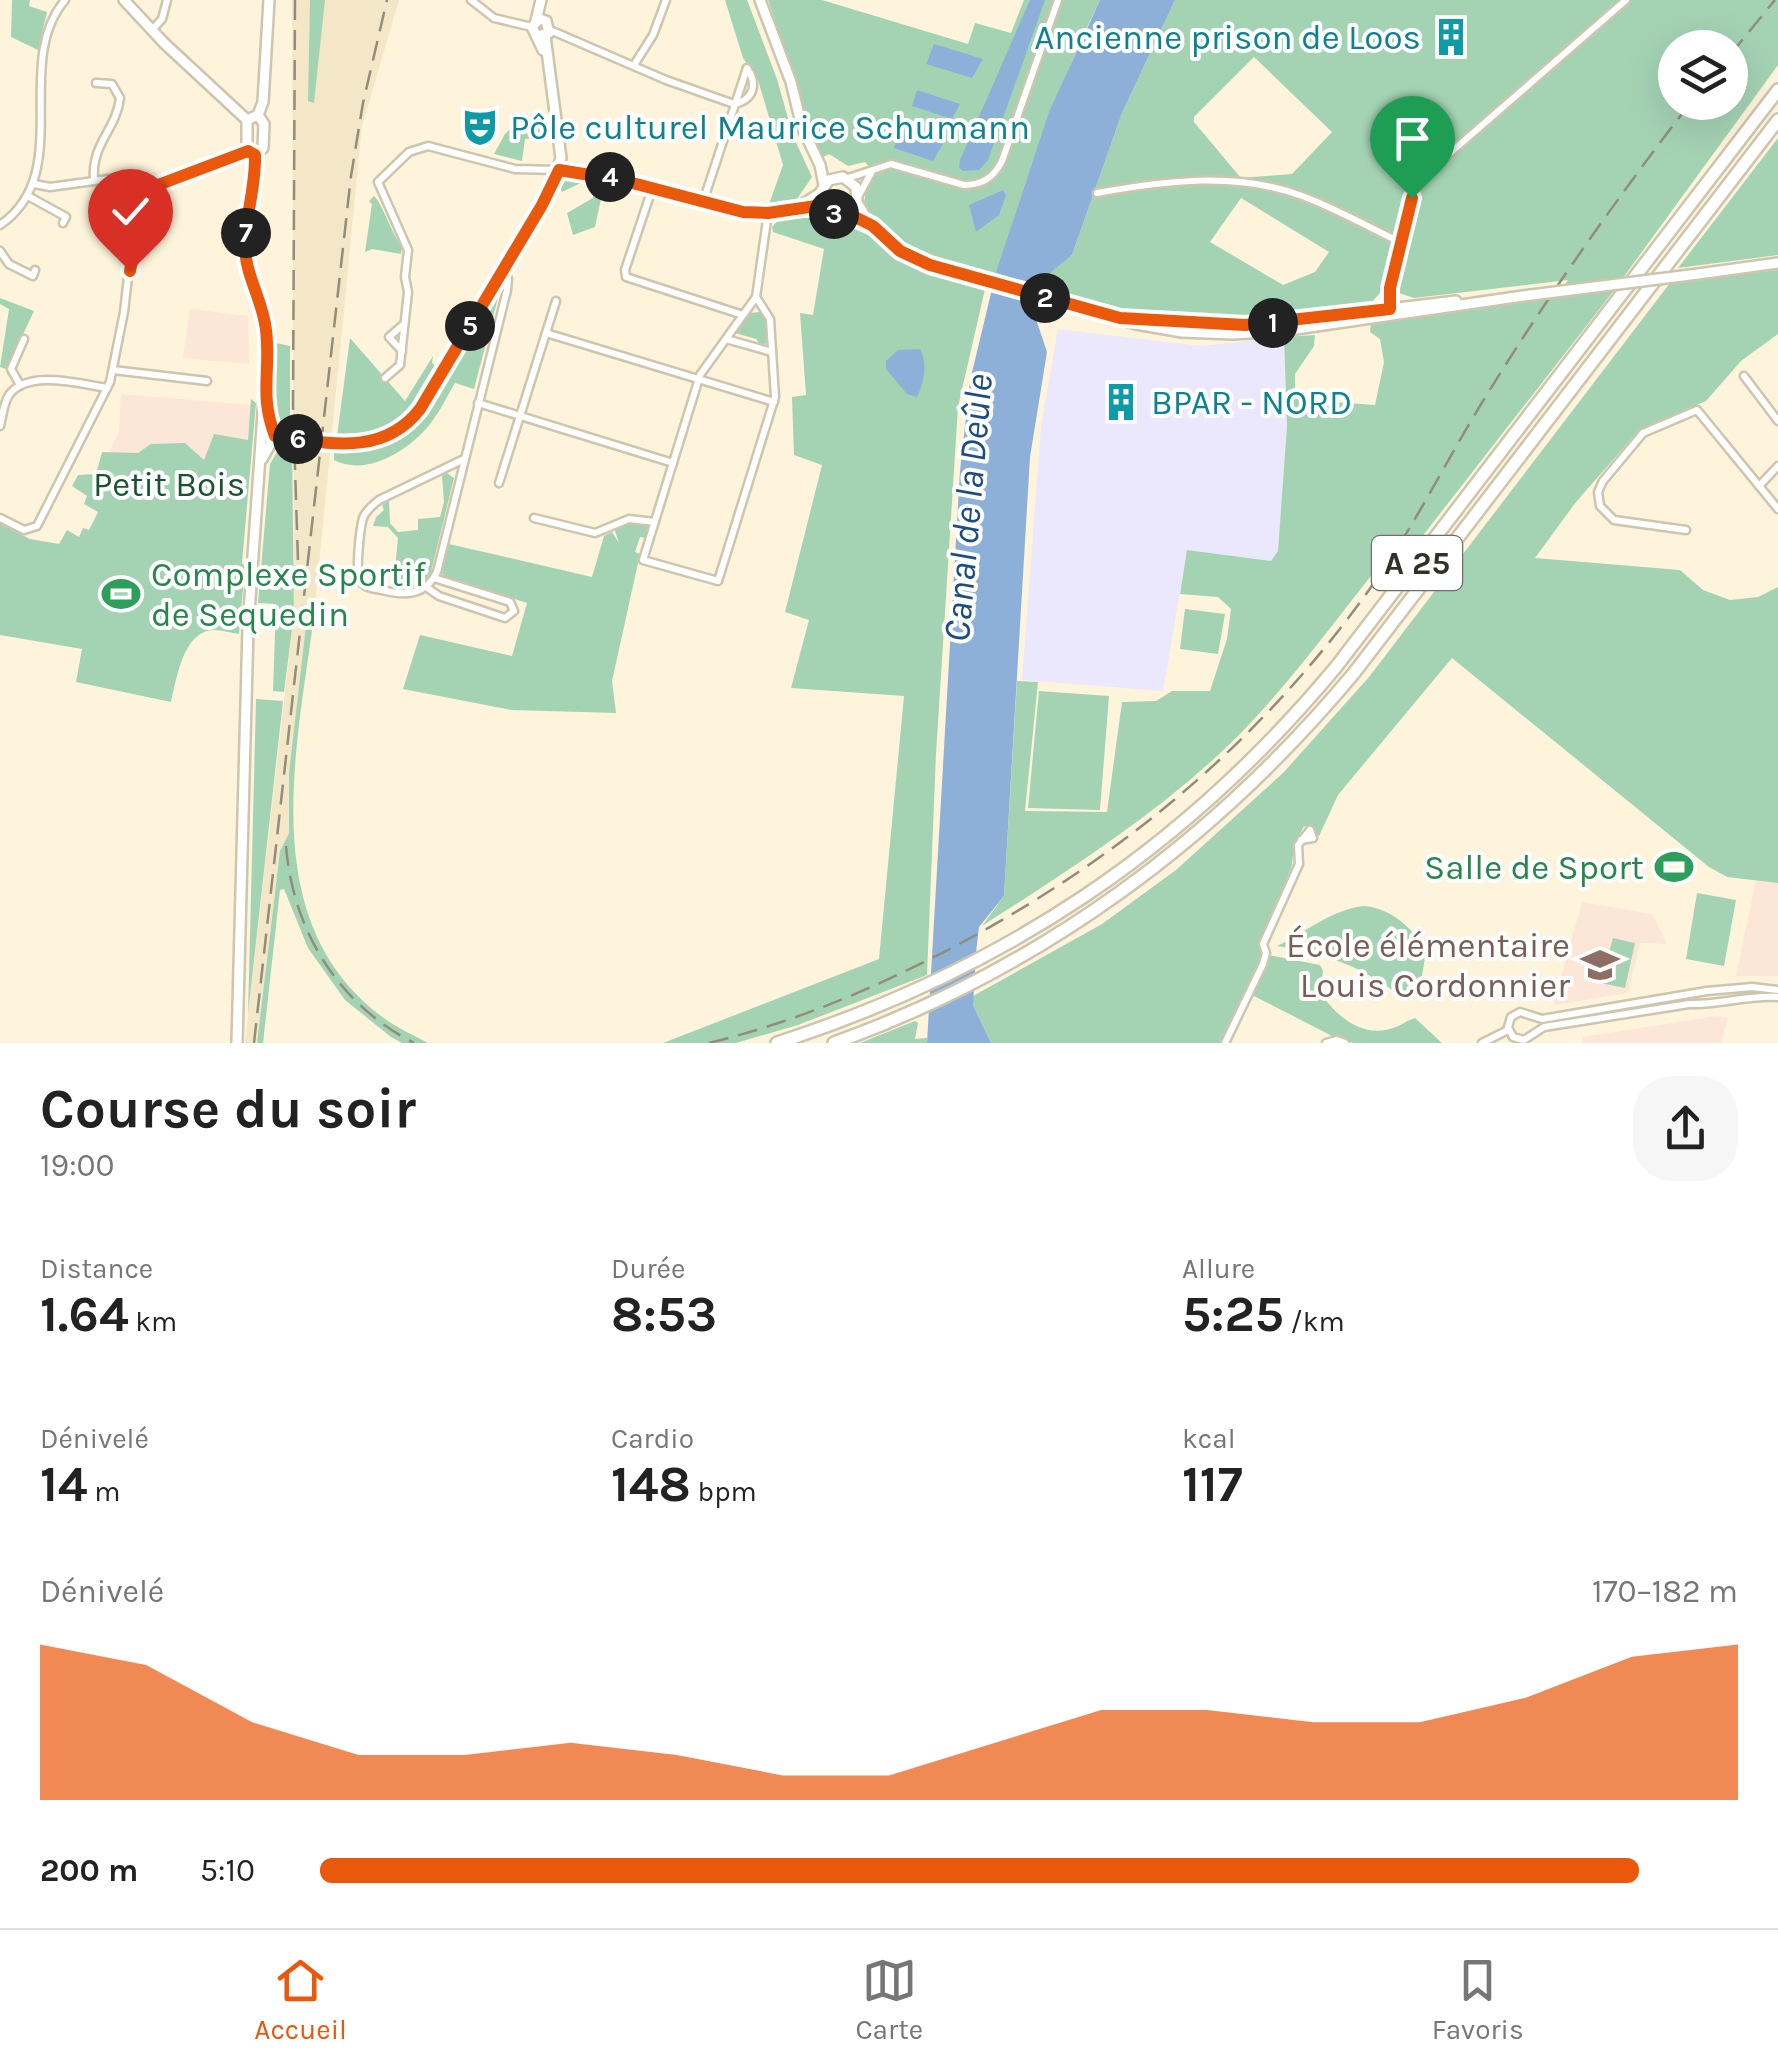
<!DOCTYPE html>
<html lang="fr">
<head>
<meta charset="utf-8">
<style>
	:root { --surface:#fff; --page:#f6f6f6; --text:#222; --muted:#767676; --line:#e0e0e0; --accent:#ea580c }
	body { margin:0; font-family:Karla,sans-serif; background:var(--page); color:var(--text); height:100vh; display:flex; flex-direction:column; font-size:38px; white-space:nowrap }
	* { box-sizing:border-box; margin:0 }
	p { font-size:32px; color:var(--muted) }
	.icon { flex:none; width:55px; height:55px; fill:none; stroke:currentColor; stroke-width:2; stroke-linecap:round; stroke-linejoin:round }
	.map { position:relative; height:1043px; overflow:hidden }
	.side { display:flex; flex-direction:column; background:var(--surface); flex:1 }
	.side>* { flex:none }
	.tools { position:absolute; left:1658px; top:30px; display:grid; gap:20px }
	.tools a { display:grid; place-items:center; width:90px; height:90px; border-radius:50%; background:var(--surface); box-shadow:0 10px 40px #0002; font-size:50px }
	.pin { position:absolute; display:grid; place-items:center; width:85px; height:85px; color:#fff; margin:-102px -42px; border-radius:50% 50% 50% 0; rotate:-45deg; box-shadow:0 0 10px #0007 }
	.pin .icon { rotate:45deg }
	.km { position:absolute; width:50px; height:50px; margin:-25px; border-radius:50%; background:#222; color:#fff; font-size:28px; line-height:50px; text-align:center }
	.round { display:grid; place-items:center; flex:none; width:105px; height:105px; border-radius:40px; background:var(--page) }
	.head { display:flex; align-items:center; justify-content:space-between; height:170px; padding:0 40px }
	h1 { font-size:55px; font-weight:700; line-height:75px }
	.stats { display:grid; grid-template-columns:repeat(3,1fr); gap:15px; height:170px; padding:10px 40px }
	.stats div { display:grid; align-content:center }
	.stats b { font-size:50px; font-weight:700 }
	.stats small { font-size:28px; font-weight:400 }
	.stats p { font-size:28px }
	.chart { height:280px; padding:20px 40px }
	.chart p { display:flex; justify-content:space-between }
	.chart svg { width:100%; height:180px; margin-top:10px; fill:var(--accent); opacity:.7 }
	ul { padding:0 40px; list-style:none; font-size:32px }
	li { display:grid; grid-template-columns:160px 120px 1fr; align-items:center; height:75px }
	li i { height:25px; border-radius:12px; background:var(--accent) }
	.tabs { display:flex; justify-content:space-around; align-items:center; height:140px; border-top:2px solid var(--line); background:var(--surface); font-size:28px; color:var(--muted) }
	.tabs a { display:grid; justify-items:center; gap:5px }
	.tabs .active { color:var(--accent) }
	.map>svg:first-child { display:block }
	.built { fill:#f3e7c8 }
	.industrial { fill:#ebe7fd }
	.education { fill:#fbe6d7 }
	.green { fill:#a4d3b4; fill-rule:evenodd }
	.water { fill:#8db0d9 }
	.lines { fill:none; stroke-linecap:round; stroke-linejoin:round }
	.street-casing { stroke:#cdc5ad; stroke-width:11 }
	.secondary-casing { stroke:#cdc5ad; stroke-width:14 }
	.highway-casing { stroke:#cdc5ad; stroke-width:16 }
	.street { stroke:#fff; stroke-width:6 }
	.secondary { stroke:#fff; stroke-width:9 }
	.highway { stroke:#fff; stroke-width:11 }
	.rail { stroke:#918c7b; stroke-width:2.5; stroke-dasharray:20 10; stroke-linecap:butt }
	.secondary-bridge-casing { stroke:#cdc5ad; stroke-width:14; stroke-linecap:butt }
	.secondary-bridge { stroke:#fff; stroke-width:9 }
	.route-casing { stroke:#fff; stroke-width:20 }
	.route { stroke:#ea580c; stroke-width:12 }
	.labels { text-anchor:middle; dominant-baseline:central; stroke-width:8; stroke-linejoin:round; paint-order:stroke }
	.shield { fill:#fff; stroke:#706e68; stroke-width:2.5 }
	.shield-label { font-size:32px; font-weight:bold; fill:#333027 }
	.culture-label { font-size:35px; fill:#0d838f; stroke:#fff; text-anchor:start }
	.park-label { font-size:35px; fill:#195333; stroke:#fff }
	.leisure-label { font-size:35px; fill:#27864d; stroke:#fff; text-anchor:start }
	.education-label { font-size:35px; fill:#785e54; stroke:#fff; text-anchor:end }
	.water-label { font-size:38px; font-style:italic; fill:#1c4d81; stroke:#fff }
</style>
</head>
<body>
<div class="map">
<svg width="1778" height="1043" viewBox="0 0 1778 1043">
	<rect width="100%" height="100%" fill="#fdf4db"/>
	<path class="built" d="M292 0H399L362 126 314 616H307L289 773V833L280 851 257 1043H245L294 614Z"/>
	<path class="industrial" d="M1058 329 1201 346 1284 337 1287 426 1278 551 1271 561 1187 550 1163 691 1022 680 1041 427Z"/>
	<g class="education">
		<path d="M190 309 248 316 249 364 183 358Z"/>
		<path d="M121 394 251 405 242 493 109 453 119 432Z"/>
		<path d="M1756 881 1778 883V976H1736Z"/>
		<path d="M1582 902 1652 914 1667 944 1640 943 1628 993 1555 1005 1551 995 1559 985Z"/>
		<path d="M1717 1016 1728 1018 1721 1043H1583V1037Z"/>
	</g>
	<g class="green">
		<path d="M12 0H30L29 6 47 12 38 50 11 37Z"/>
		<path d="M310 0H325L314 103 308 101Z"/>
		<path d="M725 0H747L777 79 793 136 812 177 797 199 769 204 783 165 758 80 743 58Z"/>
		<path d="M768 0H822L968 44 975 23 1011 33 1024 0H1100C1057 88 1025 179 997 273L994 278 988 276 958 407 936 754 927 975 798 1025 736 1043H663L879 959 904 696 791 688 809 620 785 612 822 465 794 455 792 397 806 395 800 313 813 315 824 249 773 232 772 227 780 218H817L827 225 852 228 875 238 881 225 863 211 867 184 876 175 865 162 848 166 829 154 823 157 818 149Z"/>
		<path d="M1175 0H1778V65L1612 293 1386 583 1383 576 1374 572C1324 635 1276 702 1216 757 1145 822 1063 874 982 926L1004 896 1017 681 1038 682 1025 811 1107 812 1122 702 1156 701 1172 691H1210L1227 639 1231 609 1218 597 1180 594 1187 550 1271 561 1278 551 1287 426 1284 337 1315 335 1314 346 1295 374V399L1375 405 1384 362 1380 339 1370 332 1371 321 1556 297 1568 280 1414 298 1384 288 1372 302 1235 319 1157 316 1036 290 1038 282 1072 255 1122 113ZM1675 48H1730V102H1675ZM1254 57 1332 132 1292 174 1241 178 1194 122V117ZM1241 198 1329 252 1315 272 1283 285 1210 242Z"/>
		<path d="M515 124 544 129 545 138 525 139 522 161 494 154 505 134Z"/>
		<path d="M1778 138V255L1678 268Z"/>
		<path d="M569 177 601 183 599 193 602 194 595 227 573 235 567 213 593 198V191L583 182 562 192 560 187Z"/>
		<path d="M374 196C382 203 391 232 402 247L401 254 372 249 365 252 372 204 369 201Z"/>
		<path d="M1778 270V334L1741 361 1706 401 1640 429 1576 502 1535 558 1680 570 1703 590 1730 600 1758 597 1778 587V883L1727 877 1709 867 1452 658 1338 795 1319 836 1304 826 1294 845 1292 865 1261 946 1263 958 1222 1043H991L973 1005V996L1102 924 1176 870 1284 772 1369 677 1670 283Z"/>
		<path d="M0 298 34 311 11 360 8 375 6 369 0 367 9 309 0 304Z"/>
		<path d="M493 298H498L474 389 455 383C447 396 440 412 430 424 409 451 366 477 334 460V448C424 459 456 363 493 298Z"/>
		<path d="M760 312 766 317 768 341 762 347 756 339 735 333 750 313Z"/>
		<path d="M350 338 405 401 433 356 432 363 437 367C412 410 393 443 337 436Z"/>
		<path d="M276 343 290 346V431L272 417 273 348Z"/>
		<path d="M251 399 256 403 242 563 245 567 239 634C231 633 222 630 215 630 183 630 177 678 171 702L76 682 82 649 0 635V524L30 539 59 544 67 530 79 537 83 528 89 530 98 512 84 504 87 496 72 486 78 475 96 474 102 452 138 453 151 444 185 443 204 460 214 434 248 440Z"/>
		<path d="M281 445H292L294 614 284 692 273 691 276 604 258 603 270 464Z"/>
		<path d="M447 473 454 478 431 572C420 587 411 590 393 588L398 538 388 527 373 526 376 517 384 510 382 505 389 501 390 523 398 532 418 530V519L440 517 444 502 442 476Z"/>
		<path d="M635 522 649 527 645 538 640 537 635 552 640 554 612 681 616 713 511 710 403 689 420 635 512 656 527 603 444 576 442 573 449 544 592 577 604 536 612 532 619 543 615 531 617 526Z"/>
		<path d="M1185 609 1225 614 1218 654 1180 649Z"/>
		<path d="M307 616H314C296 753 254 927 388 1021 400 1029 415 1036 428 1043H402L391 1037 345 1000 308 948 284 889 280 890 263 1043H257L280 851 289 833V773Z"/>
		<path d="M1039 691 1109 696 1100 810 1028 808Z"/>
		<path d="M256 699 283 701 248 1014Z"/>
		<path d="M1697 893 1736 900 1724 966 1686 959Z"/>
		<path d="M1364 906C1390 908 1414 928 1426 952L1421 981 1403 999C1368 968 1324 953 1277 946 1305 933 1332 909 1364 906Z"/>
		<path d="M1613 938 1635 943 1625 988 1587 980 1593 952 1608 956Z"/>
		<path d="M1269 955 1320 965 1323 971 1320 992C1335 1015 1362 1039 1393 1028 1401 1026 1407 1020 1415 1018L1442 1043H1353L1334 1037 1252 995Z"/>
		<path d="M915 1021 918 1023 915 1039 927 1038V1043H860Z"/>
	</g>
	<g class="water">
		<path d="M1030 0H1045L988 160 979 170 963 171 959 167 960 160Z"/>
		<path d="M1100 0H1175L1122 113 1072 255 1039 282 1036 290 994 278 1049 112Z"/>
		<path d="M934 44 983 59 972 78 926 64Z"/>
		<path d="M917 90 960 104 952 119 912 106Z"/>
		<path d="M898 133 943 144 933 161 894 148Z"/>
		<path d="M1003 190 1006 195 999 215 976 232 969 205Z"/>
		<path d="M992 289 1034 301 1032 307 1047 352 1030 457 1004 896 979 927 976 953 973 1005 991 1043H927L960 471 970 381Z"/>
		<path d="M898 350 920 349C928 364 924 382 917 397L907 394 886 369V361Z"/>
	</g>
	<g class="lines">
		<g class="street-casing">
			<g id="street">
				<path d="M471 0 494 18 532 27"/>
				<path d="M152 30 162 19 167 0"/>
				<path d="M550 30 666 80 734 104"/>
				<path d="M634 65 653 35 666 0"/>
				<path d="M848 178 891 164 964 185C983 185 994 177 1002 161L1058 0"/>
				<path d="M94 180C91 143 116 131 120 98L112 84 96 83"/>
				<path d="M34 184 50 187 138 175 152 187"/>
				<path d="M652 189 625 270 626 277 743 315"/>
				<path d="M1097 193C1164 181 1236 171 1302 196 1335 208 1368 227 1400 242"/>
				<path d="M28 196 66 217 63 223"/>
				<path d="M858 197 871 173"/>
				<path d="M703 202 747 68C758 84 754 99 735 104"/>
				<path d="M0 225C76 173 11 64 65 0"/>
				<path d="M0 251 9 264 33 276 35 270"/>
				<path d="M756 297 770 319 775 397 718 581 643 560 700 375 756 297 768 213"/>
				<path d="M1390 310C1387 269 1405 207 1427 173L1626 0"/>
				<path d="M546 333 774 402"/>
				<path d="M726 339 772 352"/>
				<path d="M402 351 389 337 403 325"/>
				<path d="M113 370 207 381"/>
				<path d="M1744 376 1778 421"/>
				<path d="M385 378 400 365 408 292 405 277 408 250 378 182 409 152 428 146 515 169 558 170"/>
				<path d="M20 385 11 369 24 339"/>
				<path d="M478 403 673 463"/>
				<path d="M0 426C3 415 3 404 9 395 28 369 80 384 107 388"/>
				<path d="M464 459 379 500C373 505 366 510 363 518 360 528 355 574 360 581 365 588 375 589 382 590 405 596 425 596 437 572L507 290 508 279 504 269"/>
				<path d="M499 483 556 301"/>
				<path d="M1759 486 1778 466"/>
				<path d="M0 518 24 530 37 526 110 382 124 312 128 277 147 191 160 183 248 151"/>
				<path d="M534 518 595 533 629 519 655 522"/>
				<path d="M1686 530 1614 520 1600 506 1598 492 1603 481 1643 433 1697 410 1778 509"/>
				<path d="M426 587 439 596 505 618 514 611 510 602 434 578"/>
				<path d="M1301 840 1313 838 1310 830"/>
				<path d="M1778 990 1752 987 1707 991 1542 1019 1520 1012 1511 1017 1508 1027 1513 1037 1524 1040 1544 1027 1689 1004C1719 1005 1747 995 1778 997"/>
				<path d="M1225 1043 1263 964 1266 953 1263 944 1299 864 1298 845 1310 830"/>
				<path d="M1326 1043 1337 1040 1345 1043"/>
				<path d="M1482 1043 1508 1030"/>
			</g>
		</g>
		<g class="secondary-casing">
			<g id="secondary">
				<path d="M124 0 164 43 247 120"/>
				<path d="M760 0 791 82 802 127 820 165 824 185"/>
				<path d="M536 21 541 0"/>
				<path d="M537 36 549 33 546 21 539 19 532 27 543 50"/>
				<path d="M247 120 258 115 263 102 269 0"/>
				<path d="M247 120V148L255 155"/>
				<path d="M255 155 245 249 249 273 266 327 265 390"/>
				<path d="M255 155 263 148 264 124 258 115"/>
				<path d="M559 170 621 180 743 212 820 207 834 214 859 218 901 251 937 268 1136 324 1182 332 1233 334 1282 331 1523 296"/>
				<path d="M800 206 819 194 829 180 843 177 856 187 857 202 868 221"/>
				<path d="M1698 274 1778 263"/>
				<path d="M1153 322 1256 325 1456 301"/>
				<path d="M337 444C367 446 390 440 412 419L551 189 561 158 545 36"/>
				<path d="M262 459 275 436 266 411"/>
				<path d="M237 1043 248 627 265 385"/>
			</g>
		</g>
		<g class="highway-casing">
			<g id="highway">
				<path d="M777 1043C1003 970 1184 850 1336 667L1778 90"/>
				<path d="M834 1043C1040 969 1214 841 1354 673L1778 120"/>
			</g>
		</g>
		<use href="#street" class="street"/>
		<use href="#secondary" class="secondary"/>
		<use href="#highway" class="highway"/>
		<g class="rail">
			<path d="M295 0 293 405 298 561"/>
			<path d="M1730 55 1775 0"/>
			<path d="M286 846C293 931 338 1004 414 1043"/>
			<path d="M254 1043 351 176 363 103 387 0"/>
			<path d="M709 1043C799 1021 880 986 961 943 1127 854 1266 736 1374 583 1415 525 1446 461 1483 401 1546 298 1617 198 1691 102"/>
		</g>
		<g class="secondary-bridge-casing">
			<g id="secondary-bridge">
				<path d="M1523 296 1698 274"/>
				<path d="M283 438 337 444"/>
			</g>
		</g>
		<use href="#secondary-bridge" class="secondary-bridge"/>
	</g>
	<g class="lines">
		<g class="route-casing">
			<path id="route" d="M130 271 144 198 150 188 248 151 255 155C256 186 245 217 245 248 246 277 263 301 266 330 271 371 259 395 275 436 328 443 383 457 420 409L542 205 559 170 621 180 743 212 768 213 816 206 837 214 853 216 873 226 900 251 930 265 1120 318 1245 325 1390 309V288L1412 198"/>
		</g>
		<use href="#route" class="route"/>
	</g>
	<defs>
		<g id="building-bare" transform="scale(3)"><path d="M-4-6H4V6H1V3H-1V6H-4ZM-2.5-4.3h1.7v1.8h-1.7ZM.8-4.3h1.7v1.8H.8ZM-2.5-1h1.7V.8h-1.7ZM.8-1h1.7V.8H.8Z" fill="#0f9aa8" stroke="#fff" stroke-width="2.5" paint-order="stroke"/></g>
		<g id="theatre-bare" transform="scale(3)"><path d="M-5-5.5Q0-4 5-5.5V0Q5 5 0 6Q-5 5-5 0ZM-3.3-2.5H-1v1.5H-3.3ZM1-2.5H3.3v1.5H1ZM-2.8 1Q0 5.5 2.8 1Z" fill="#0f9aa8" stroke="#fff" stroke-width="2.5" paint-order="stroke"/></g>
		<g id="stadium-bare" transform="scale(3)"><path d="M0-5a6.5 5 0 1 0 0 10a6.5 5 0 1 0 0-10ZM-3.5-1.8h7v3.6h-7Z" fill="#2e9e5b" stroke="#fff" stroke-width="2.5" paint-order="stroke"/></g>
		<g id="school-bare" transform="scale(3)"><path d="M0-5L7-2L0 1L-7-2ZM-4 1L0 2.5L4 1V4Q0 6-4 4Z" fill="#8d6e63" stroke="#fff" stroke-width="2.5" paint-order="stroke"/></g>
	</defs>
	<g fill-rule="evenodd">
		<use href="#building-bare" x="1451" y="37"/>
		<use href="#theatre-bare" x="480" y="127"/>
		<use href="#building-bare" x="1121" y="402"/>
		<use href="#stadium-bare" x="121" y="594"/>
		<use href="#stadium-bare" x="1674" y="867"/>
		<use href="#school-bare" x="1600" y="965"/>
	</g>
	<g class="labels">
		<rect class="shield" x="1372" y="536" width="90" height="54" rx="8"/>
		<g class="shield-label">
			<text x="1417" y="563">A 25</text>
		</g>
		<g class="culture-label">
			<text x="1421" y="37" text-anchor="end">Ancienne prison de Loos</text>
			<text x="510" y="127">Pôle culturel Maurice Schumann</text>
			<text x="1151" y="402">BPAR - NORD</text>
		</g>
		<g class="park-label">
			<text x="169" y="484">Petit Bois</text>
		</g>
		<g class="leisure-label">
			<text x="151" y="574">Complexe Sportif<tspan x="151" dy="40">de Sequedin</tspan></text>
			<text x="1644" y="867" text-anchor="end">Salle de Sport</text>
		</g>
		<g class="education-label">
			<text x="1570" y="945">École élémentaire<tspan x="1570" dy="40">Louis Cordonnier</tspan></text>
		</g>
		<g class="water-label">
			<text transform="translate(968 508) rotate(-85)">Canal de la Deûle</text>
		</g>
	</g>
</svg>
<div class="tools">
<a><svg class="icon" aria-label="layers" viewBox="0 0 24 24"><path d="M12 4l9 5-9 5-9-5zM3 14l9 5 9-5"/></svg></a>
</div>
<div class="pin" style="left:1412px;top:198px;background:#1e9e55"><svg class="icon" aria-label="arrive" viewBox="0 0 24 24"><path d="M6 21V4h12l-3 4 3 4H6"/></svg></div>
<div class="pin" style="left:130px;top:271px;background:#d93025"><svg class="icon" aria-label="check" viewBox="0 0 24 24"><path d="M5 12l5 5 9-10"/></svg></div>
<b class="km" style="left:1273px;top:323px">1</b>
<b class="km" style="left:1045px;top:298px">2</b>
<b class="km" style="left:834px;top:214px">3</b>
<b class="km" style="left:610px;top:177px">4</b>
<b class="km" style="left:470px;top:326px">5</b>
<b class="km" style="left:298px;top:439px">6</b>
<b class="km" style="left:246px;top:233px">7</b>
</div>
<section class="side">
<div class="head"><div><h1>Course du soir</h1><p>19:00</p></div><a class="round"><svg class="icon" aria-label="share" viewBox="0 0 24 24"><path d="M12 15V3M7 8l5-5 5 5M5 13v7h14v-7"/></svg></a></div>
<div class="stats">
<div><p>Distance</p><b>1.64<small> km</small></b></div>
<div><p>Durée</p><b>8:53</b></div>
<div><p>Allure</p><b>5:25<small> /km</small></b></div>
</div>
<div class="stats">
<div><p>Dénivelé</p><b>14<small> m</small></b></div>
<div><p>Cardio</p><b>148<small> bpm</small></b></div>
<div><p>kcal</p><b>117</b></div>
</div>
<div class="chart"><p><span>Dénivelé</span>170–182 m</p>
<svg viewBox="0 0 160 44" preserveAspectRatio="none"><path d="M0 44V6L10 11L20 25L30 33L40 33L50 30L60 33L70 38L80 38L90 30L100 22L110 22L120 25L130 25L140 19L150 9L160 6V44z"/></svg>
</div>
<ul>
<li><b>200 m</b>5:10<i style="width:93%"></i></li>
</ul>
</section>
<nav class="tabs">
<a class="active"><svg class="icon" aria-label="home" viewBox="0 0 24 24"><path d="M3 11l9-7 9 7M6 9v11h12V9"/></svg>Accueil</a>
<a><svg class="icon" aria-label="map" viewBox="0 0 24 24"><path d="M3 6l6-2 6 2 6-2v14l-6 2-6-2-6 2zM9 4v14M15 6v14"/></svg>Carte</a>
<a><svg class="icon" aria-label="saved" viewBox="0 0 24 24"><path d="M7 4h10v16l-5-4-5 4z"/></svg>Favoris</a>
</nav>
</body>
</html>
